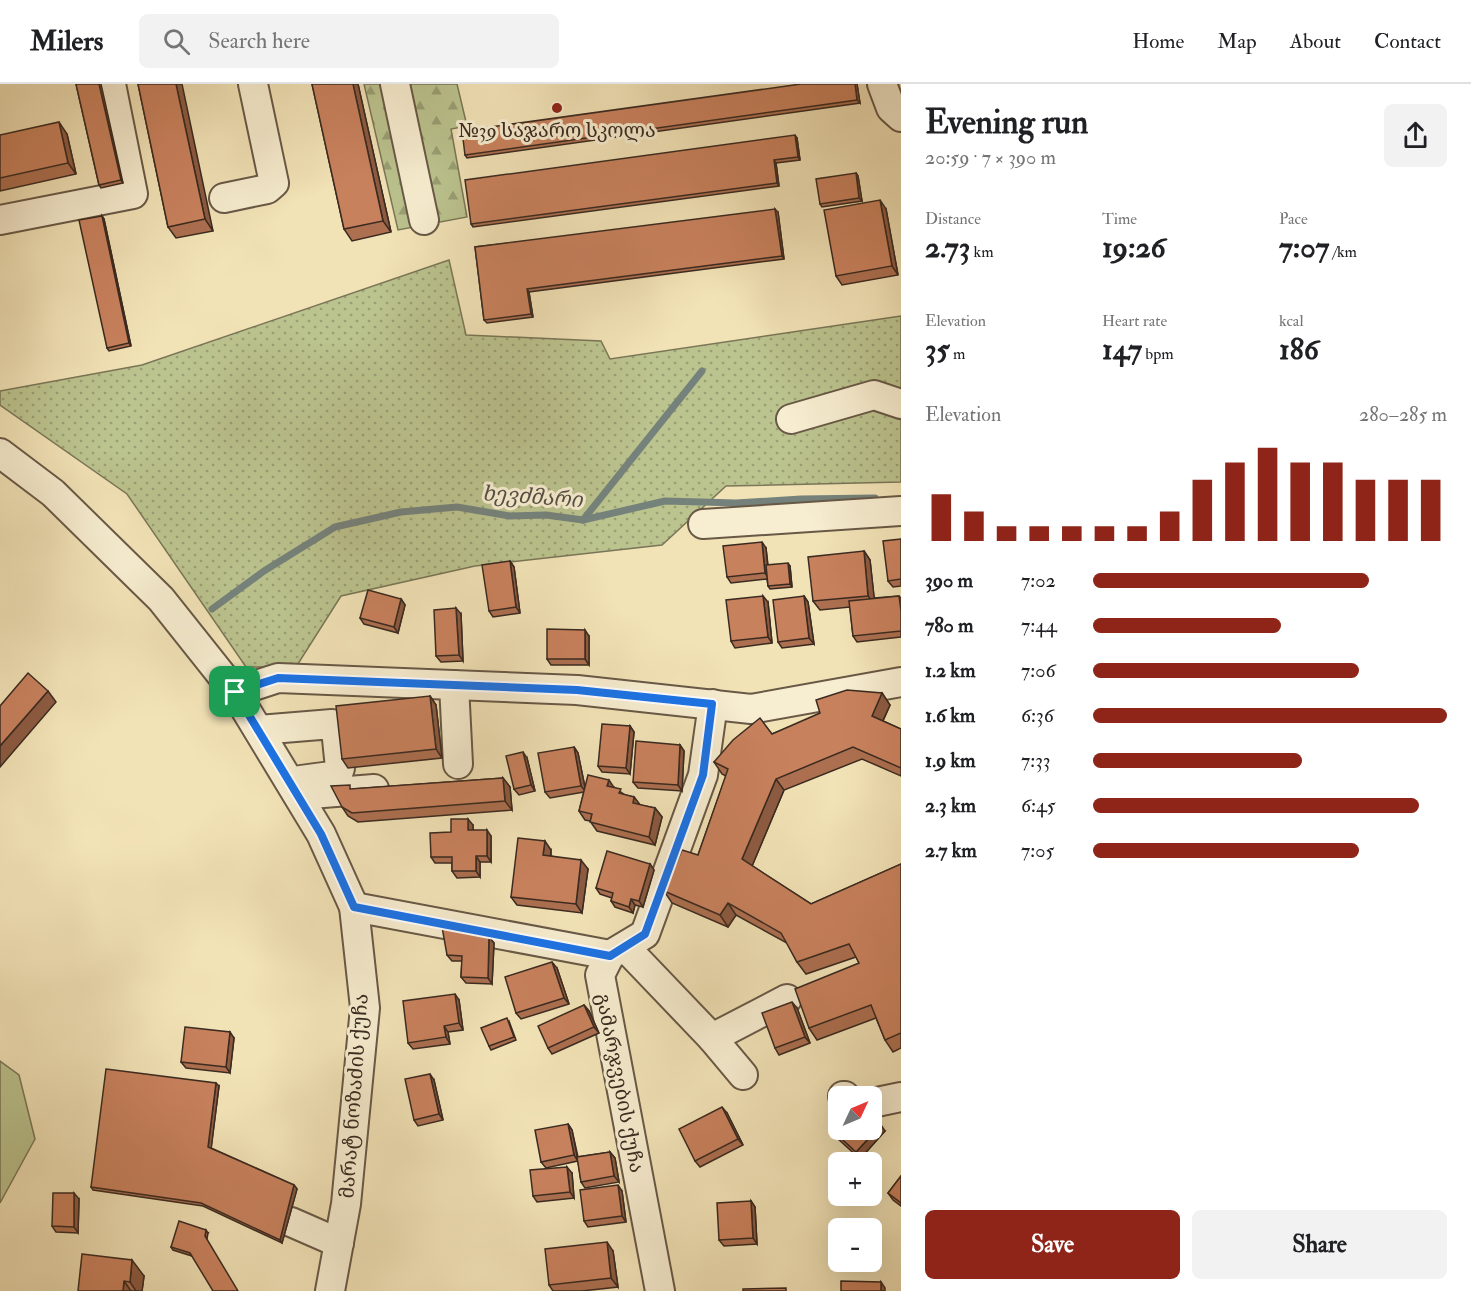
<!DOCTYPE html>
<html lang="en">
<head>
<meta charset="utf-8">
<style>
	:root { --surface:#fff; --page:#f2f2f2; --text:#202124; --muted:#757577; --line:#e0e0e0; --accent:#8f2418 }
	body { margin:0; font-family:"IM FELL Double Pica","Noto Serif Georgian",serif; background:var(--page); color:var(--text); height:100vh; display:flex; flex-direction:column; font-size:22px; white-space:nowrap }
	* { box-sizing:border-box; margin:0 }
	p { font-size:20px; color:var(--muted) }
	.icon { flex:none; width:33px; height:33px; fill:none; stroke:currentColor; stroke-width:2; stroke-linecap:round; stroke-linejoin:round }
	.map { position:relative; flex:1; overflow:hidden }
	.drawer { display:flex; flex-direction:column; background:var(--surface); width:570px }
	.drawer>* { flex:none }
	.needle { width:39px; rotate:46deg }
	.tools { position:absolute; left:828px; top:1002px; display:grid; gap:12px }
	.tools a { display:grid; place-items:center; width:54px; height:54px; border-radius:9px; background:var(--surface); box-shadow:0 6px 24px #0002; font-size:30px }
	.pin { position:absolute; display:grid; place-items:center; width:51px; height:51px; color:#fff; margin:-26px; border-radius:12px; box-shadow:0 3px 9px #0006 }
	.round { display:grid; place-items:center; flex:none; width:63px; height:63px; border-radius:9px; background:var(--page) }
	.headline { display:flex; align-items:center; justify-content:space-between; height:102px; padding:0 24px }
	h1 { font-size:33px; font-weight:700; line-height:45px }
	.figures { display:grid; grid-template-columns:repeat(3,1fr); gap:9px; height:102px; padding:6px 24px }
	.figures div { display:grid; align-content:center }
	.figures b { font-size:30px; font-weight:700 }
	.figures small { font-size:16px; font-weight:400 }
	.figures p { font-size:16px }
	.chart { height:168px; padding:12px 24px }
	.chart p { display:flex; justify-content:space-between }
	.chart svg { width:100%; height:108px; margin-top:6px; stroke:var(--accent); stroke-width:6 }
	.button { display:flex; gap:12px; margin-top:auto; padding:12px 24px }
	.button a { flex:1; height:69px; border-radius:9px; background:var(--accent); color:#fff; font-size:24px; font-weight:700; line-height:69px; text-align:center }
	.button a+a { background:var(--page); color:var(--text) }
	ul { padding:0 24px; list-style:none; font-size:20px }
	li { display:grid; grid-template-columns:96px 72px 1fr; align-items:center; height:45px }
	li i { height:15px; border-radius:8px; background:var(--accent) }
	header { display:flex; align-items:center; gap:36px; box-sizing:border-box; height:84px; padding:0 30px; background:var(--surface); border-bottom:2px solid var(--line) }
	header strong { font-size:28px }
	nav { display:flex; gap:33px; margin-inline-start:auto; font-size:21px }
	.search { width:420px; height:54px; background:var(--page); display:flex; align-items:center; gap:15px; box-sizing:border-box; padding:0 21px; border-radius:9px; color:var(--muted); font-size:22px }
	main { display:flex; flex:1; min-height:0 }
	.map>svg:first-child { display:block }
	.grass { fill:url(#grass-dots); stroke:#7a7657; stroke-width:1.5 }
	.forest { fill:url(#forest-firs); stroke:#7a7657; stroke-width:1.5 }
	.pitch { fill:#bbc38e; stroke:#7a7657; stroke-width:1.5 }
	.lines { fill:none; stroke-linecap:round; stroke-linejoin:round }
	.stream { stroke:#75827b; stroke-width:7 }
	.minor-casing { stroke:#685846; stroke-width:32 }
	.minor { stroke:#f7edd0; stroke-width:28 }
	.wall { fill:#ac6f50; stroke:#3a2a20; stroke-width:1.5 }
	.shaded-wall { fill:#8c5a41; stroke:#3a2a20; stroke-width:1.5 }
	.building { fill:#c8815d; stroke:#3a2a20; stroke-width:1.5 }
	.route-casing { stroke:#fff; stroke-width:12 }
	.route { stroke:#1a73e8; stroke-width:8 }
	.poi-dot { fill:#8f2418; stroke:#f7edd0; stroke-width:2 }
	.labels { text-anchor:middle; dominant-baseline:central; stroke-width:6; stroke-linejoin:round; paint-order:stroke }
	.poi-label { font-size:20px; fill:#3a2a20; stroke:#f7edd0 }
	.street-label { font-size:20px; fill:#3a2a20; stroke:#f7edd0 }
	.water-label { font-size:21px; font-style:italic; fill:#534f46; stroke:#f7edd0 }
</style>
</head>
<body>
<header>
<strong>Milers</strong>
<div class="search"><svg class="icon" aria-label="search" viewBox="0 0 24 24"><circle cx="10" cy="10" r="6"/><path d="M15 15l6 6"/></svg>Search here</div>
<nav><a>Home</a><a>Map</a><a>About</a><a>Contact</a></nav>
</header>
<main>
<div class="map">
<svg width="901" height="1207" viewBox="0 0 901 1207">
	<defs>
		<pattern id="grass-dots" width="8" height="8" patternUnits="userSpaceOnUse" patternTransform="scale(1.5)"><rect width="8" height="8" fill="#bbc38e"/><path d="M2 2h.1M6 6h.1" fill="none" stroke="#999f74" stroke-width="1.8" stroke-linecap="round"/></pattern>
		<pattern id="forest-firs" width="22" height="20" patternUnits="userSpaceOnUse" patternTransform="scale(1.5)"><rect width="22" height="20" fill="#bbc38e"/><path d="M5 1l3.5 6h-7zM16 11l3.5 6h-7z" fill="#999f74"/></pattern>
	</defs>
	<rect width="100%" height="100%" fill="#f2e3b7"/>
	<filter id="stains"><feTurbulence type="fractalNoise" baseFrequency=".00333" numOctaves="4"/><feColorMatrix values="0 0 0 0 .2 0 0 0 0 .09 0 0 0 0 .02 0 0 0 .5 -.17"/></filter>
	<radialGradient id="worn" r=".72"><stop offset=".6" stop-color="#630" stop-opacity="0"/><stop offset="1" stop-color="#630" stop-opacity=".3"/></radialGradient>
	<path class="grass" d="M449 176 466 251 601 257 610 275 901 232V398L726 402 662 461 475 482 341 512 296 583H246L127 410 0 321V307L142 281Z"/>
	<path class="forest" d="M364 0H457L467 42 451 45 467 133 398 146Z"/>
	<path class="pitch" d="M0 977 19 991 35 1055 0 1119Z"/>
	<g class="lines">
		<g class="stream">
			<path d="M583 436 702 287"/>
			<path d="M212 525 264 487 335 443 401 428 457 423 510 432 546 431 583 436 665 417 736 419 801 415 875 414"/>
		</g>
		<g class="minor-casing">
			<g id="minor">
				<path d="M395 0 424 136"/>
				<path d="M882 0 891 24 901 33"/>
				<path d="M224 114 267 105 274 99 253 0"/>
				<path d="M0 136 133 110 111 0"/>
				<path d="M791 335 874 311 901 320"/>
				<path d="M0 369 53 409 161 515 235 608 321 750 354 823 365 924 346 1120 330 1207"/>
				<path d="M703 440 901 427"/>
				<path d="M454 601 458 680"/>
				<path d="M235 608 278 594 577 606 751 625 901 598"/>
				<path d="M259 646 332 640 336 645 340 684 338 690 331 692 301 696"/>
				<path d="M298 711 374 705"/>
				<path d="M354 823 610 871 600 891 660 1207"/>
				<path d="M625 863 712 954 743 991"/>
				<path d="M610 871 645 850 703 691 713 620"/>
				<path d="M712 954 787 915"/>
				<path d="M843 1012H845"/>
				<path d="M872 1019 901 1013"/>
				<path d="M291 1138 339 1159"/>
			</g>
		</g>
		<use href="#minor" class="minor"/>
	</g>
	<g class="wall">
		<path d="M76 0 123 99 101 104 99 101Z"/>
		<path d="M138 0 213 147 176 154 168 143Z"/>
		<path d="M312 0H358L391 148 352 157 344 145Z"/>
		<path d="M801 0H857L860 19 467 74 465 71Z"/>
		<path d="M67 50 76 90 0 107V51Z"/>
		<path d="M797 54 800 76 776 79 779 102 473 143 471 140Z"/>
		<path d="M856 89 858 92 862 117 822 123 820 120Z"/>
		<path d="M886 125 898 191 842 201 836 192Z"/>
		<path d="M778 128 784 175 529 208 533 233 487 239 484 236 475 163Z"/>
		<path d="M102 132 104 135 131 262 109 267 107 264Z"/>
		<path d="M901 455V502L893 503 888 497Z"/>
		<path d="M766 464 768 481 790 482 792 503 770 505 768 502 767 495 731 499 727 493Z"/>
		<path d="M864 467 870 476 874 514 899 512 901 514V553L857 558 853 552 850 523 820 526 813 517Z"/>
		<path d="M510 477 514 483 520 529 493 533 489 527Z"/>
		<path d="M804 512 808 518 814 560 782 564 778 558Z"/>
		<path d="M401 515 405 521 398 549 364 540 360 534Z"/>
		<path d="M768 518 772 559 735 564 731 557Z"/>
		<path d="M461 530 463 577 441 578 436 572Z"/>
		<path d="M589 552V581H551L547 575Z"/>
		<path d="M882 609 890 621 883 637 901 645V692L862 675 784 706 752 782 811 820 901 780V964L893 968 885 956 876 934 817 956 809 944 859 879 856 873 806 890 797 878 787 859 736 831 728 843 672 819 664 807 698 771 726 692 722 690 714 678 772 650Z"/>
		<path d="M430 612 436 621 442 674 348 684 342 675Z"/>
		<path d="M630 642 634 648 630 690 602 688 598 682Z"/>
		<path d="M680 661 684 667 682 707 638 704 633 698Z"/>
		<path d="M574 663 578 669 585 704 614 703 625 711 634 713 640 721 655 724 662 733 655 761 597 747 590 737 585 736 579 727 584 708 550 714 545 708Z"/>
		<path d="M527 674 535 707 519 711 514 705Z"/>
		<path d="M503 694 510 703 512 726 358 738 348 732 342 723 353 705Z"/>
		<path d="M473 741V746L491 752V778H480V793L457 794 452 787V779H435L431 773 451 748Z"/>
		<path d="M551 766V772L588 785 582 829 517 821 511 813Z"/>
		<path d="M650 780 654 786 643 823 635 821 633 829 615 823 611 817 612 814 600 810 596 804Z"/>
		<path d="M489 853 494 859 492 900 466 899 461 893 462 877H452L447 871Z"/>
		<path d="M557 884 569 920 521 935 516 929Z"/>
		<path d="M459 916 463 946 448 948 450 960 413 965 408 959Z"/>
		<path d="M584 921 589 927 599 949 552 970 548 964Z"/>
		<path d="M797 924 810 959 779 971 775 964Z"/>
		<path d="M509 937 516 956 491 966 489 962Z"/>
		<path d="M234 954 230 989 186 984 181 978Z"/>
		<path d="M434 996 443 1036 418 1042 414 1036Z"/>
		<path d="M219 1002 211 1064 294 1101 297 1105 282 1159 203 1122 93 1106 91 1103Z"/>
		<path d="M727 1029 743 1061 700 1083 695 1077Z"/>
		<path d="M568 1040 572 1046 578 1073 610 1068 615 1074 619 1098 585 1104 581 1098 578 1077 546 1084 541 1078Z"/>
		<path d="M832 1046 885 1047 860 1075 836 1053Z"/>
		<path d="M572 1089 574 1114 537 1118 533 1112Z"/>
		<path d="M901 1092V1122L893 1116 888 1109Z"/>
		<path d="M622 1107 626 1138 588 1143 584 1137Z"/>
		<path d="M79 1115 78 1149 56 1148 52 1142Z"/>
		<path d="M751 1117 755 1123 757 1160 724 1162 719 1156Z"/>
		<path d="M208 1149 192 1172 173 1166 171 1163Z"/>
		<path d="M613 1167 618 1203 582 1207H553L549 1201Z"/>
		<path d="M144 1192 142 1207H78Z"/>
	</g>
	<g class="shaded-wall">
		<path d="M99 0H101L123 99 121 96Z"/>
		<path d="M176 0H182L213 147 205 135Z"/>
		<path d="M353 0H358L391 148 383 137Z"/>
		<path d="M855 0H857L860 19 857 16Z"/>
		<path d="M59 38 67 50 76 90 68 79Z"/>
		<path d="M795 51 797 54 800 76 798 73Z"/>
		<path d="M774 76 776 79 779 102 777 99Z"/>
		<path d="M856 89 858 92 862 117 859 114Z"/>
		<path d="M880 116 886 125 898 191 892 182Z"/>
		<path d="M775 125 778 128 784 175 782 172Z"/>
		<path d="M102 132 104 135 131 262 129 259Z"/>
		<path d="M527 205 529 208 533 233 531 230Z"/>
		<path d="M762 458 766 464 769 495 765 489Z"/>
		<path d="M864 467 870 476 875 521 868 512Z"/>
		<path d="M510 477 514 483 520 529 516 523Z"/>
		<path d="M788 479 790 482 792 503 790 500Z"/>
		<path d="M763 512 768 518 772 559 768 553Z"/>
		<path d="M804 512 808 518 814 560 809 554Z"/>
		<path d="M401 515 405 521 398 549 394 543Z"/>
		<path d="M456 524 461 530 463 577 459 571Z"/>
		<path d="M585 546 589 552V581L585 575Z"/>
		<path d="M48 607 56 618 0 683V662Z"/>
		<path d="M882 609 890 621 880 643 872 632Z"/>
		<path d="M430 612 436 621 442 674 436 665Z"/>
		<path d="M630 642 634 648 630 690 626 684Z"/>
		<path d="M680 661 684 667 682 707 678 701Z"/>
		<path d="M574 663 578 669 586 708 581 702Z"/>
		<path d="M523 668 527 674 535 707 531 701Z"/>
		<path d="M503 694 510 703 512 726 505 717Z"/>
		<path d="M776 695 784 706 750 787 742 775Z"/>
		<path d="M609 696 615 705 607 702Z"/>
		<path d="M634 713 641 722 633 719Z"/>
		<path d="M655 724 662 733 655 761 649 753Z"/>
		<path d="M468 735 473 741V752L468 746Z"/>
		<path d="M487 746 491 752V778L487 772Z"/>
		<path d="M545 757 551 766 550 780 543 771Z"/>
		<path d="M476 772 480 778V793L476 787Z"/>
		<path d="M581 776 588 785 582 829 576 820Z"/>
		<path d="M650 780 654 786 643 823 639 817Z"/>
		<path d="M631 815 635 821 633 829 629 823Z"/>
		<path d="M728 819 736 831 728 843 720 831Z"/>
		<path d="M489 853 494 859 492 900 488 894Z"/>
		<path d="M552 878 557 884 569 920 564 914Z"/>
		<path d="M455 910 459 916 463 946 459 939Z"/>
		<path d="M792 918 797 924 810 959 805 953Z"/>
		<path d="M584 921 589 927 599 949 594 943Z"/>
		<path d="M444 942 448 948 450 960 446 953Z"/>
		<path d="M230 948 234 954 230 989 226 983Z"/>
		<path d="M430 990 434 996 443 1036 439 1030Z"/>
		<path d="M216 999 219 1002 211 1066 208 1063Z"/>
		<path d="M722 1023 727 1029 743 1061 738 1055Z"/>
		<path d="M568 1040 572 1046 578 1077 574 1071Z"/>
		<path d="M881 1041 885 1047 860 1075 856 1068Z"/>
		<path d="M610 1068 615 1074 619 1098 614 1092Z"/>
		<path d="M567 1083 572 1089 574 1114 570 1108Z"/>
		<path d="M294 1101 297 1105 282 1159 280 1156Z"/>
		<path d="M618 1101 622 1107 626 1138 622 1132Z"/>
		<path d="M74 1109 79 1115 78 1149 74 1143Z"/>
		<path d="M751 1117 755 1123 757 1160 753 1154Z"/>
		<path d="M206 1146 208 1149 207 1155 205 1152Z"/>
		<path d="M607 1158 613 1167 618 1203 611 1194Z"/>
		<path d="M132 1176 144 1192 142 1207H136L130 1198Z"/>
		<path d="M124 1197 131 1207H123Z"/>
		<path d="M881 1198 885 1204V1207H881Z"/>
	</g>
	<g class="building">
		<path d="M76 0H99L121 96 99 101Z"/>
		<path d="M138 0H176L205 135 168 143Z"/>
		<path d="M312 0H353L383 137 344 145Z"/>
		<path d="M801 0H855L857 16 465 71 462 47Z"/>
		<path d="M59 38 68 79 0 94V51Z"/>
		<path d="M795 51 798 73 774 76 777 99 471 140 465 96Z"/>
		<path d="M856 89 859 114 820 120 816 95Z"/>
		<path d="M880 116 892 182 836 192 824 126Z"/>
		<path d="M775 125 782 172 527 205 531 230 484 236 475 163Z"/>
		<path d="M102 132 129 259 107 264 79 136Z"/>
		<path d="M901 455V495L888 497 883 457Z"/>
		<path d="M762 458 765 489 727 493 723 462Z"/>
		<path d="M864 467 868 512 813 517 808 473Z"/>
		<path d="M510 477 516 523 489 527 482 481Z"/>
		<path d="M788 479 790 500 768 502 766 481Z"/>
		<path d="M368 506 401 515 394 543 360 534Z"/>
		<path d="M763 512 768 553 731 557 726 516Z"/>
		<path d="M804 512 809 554 778 558 773 516Z"/>
		<path d="M899 512 901 527V547L853 552 849 517Z"/>
		<path d="M456 524 459 571 436 572 434 526Z"/>
		<path d="M547 545 585 546V575H547Z"/>
		<path d="M28 589 48 607 0 662V622Z"/>
		<path d="M847 606 882 609 872 632 901 645V684L853 663 776 695 742 775 811 820 901 780V949L885 956 871 921 809 944 795 905 859 879 849 860 797 878 781 849 728 819 720 831 664 807 682 766 698 771 728 685 714 678 733 656 760 634 772 650 820 629 816 616Z"/>
		<path d="M430 612 436 665 342 675 336 622Z"/>
		<path d="M602 640 630 642 626 684 598 682Z"/>
		<path d="M636 657 680 661 678 701 633 698Z"/>
		<path d="M574 663 581 702 545 708 538 669Z"/>
		<path d="M523 668 531 701 514 705 506 672Z"/>
		<path d="M588 691 609 696 607 702 621 705 619 709 634 713 633 719 655 724 649 753 590 738 592 730 579 727Z"/>
		<path d="M503 694 505 717 352 729 342 723 331 702 350 701V705Z"/>
		<path d="M451 735H468V746H487V772H476V787H452V773H431L430 749 451 748Z"/>
		<path d="M518 754 545 757 543 771 581 776 576 820 511 813Z"/>
		<path d="M607 767 650 780 639 817 631 815 629 823 611 817 613 809 596 804Z"/>
		<path d="M442 843 489 853 488 894 461 893 462 872 447 871Z"/>
		<path d="M552 878 564 914 516 929 505 893Z"/>
		<path d="M455 910 459 939 444 942 446 953 408 959 403 917Z"/>
		<path d="M792 918 805 953 775 964 762 929Z"/>
		<path d="M584 921 594 943 548 964 538 942Z"/>
		<path d="M507 934 514 953 489 962 481 944Z"/>
		<path d="M185 943 230 948 226 983 181 978Z"/>
		<path d="M106 985 216 999 208 1063 294 1101 280 1156 201 1119 91 1103Z"/>
		<path d="M430 990 439 1030 414 1036 405 995Z"/>
		<path d="M722 1023 738 1055 695 1077 679 1045Z"/>
		<path d="M872 1033 881 1041 856 1068 832 1046 838 1039V1046H872Z"/>
		<path d="M568 1040 574 1071 541 1078 535 1046Z"/>
		<path d="M610 1068 614 1092 581 1098 577 1073Z"/>
		<path d="M567 1083 570 1108 533 1112 530 1086Z"/>
		<path d="M901 1092V1119L888 1109Z"/>
		<path d="M618 1101 622 1132 584 1137 580 1106Z"/>
		<path d="M53 1109H74V1143L52 1142Z"/>
		<path d="M751 1117 753 1154 719 1156 717 1119Z"/>
		<path d="M179 1137 206 1146 205 1152 238 1207H213L190 1169 171 1163Z"/>
		<path d="M607 1158 611 1194 549 1201 545 1165Z"/>
		<path d="M82 1170 132 1176 130 1198 124 1197 123 1207H78Z"/>
		<path d="M841 1197 881 1198V1207H841Z"/>
		<path d="M786 1204V1207H743V1205Z"/>
	</g>
	<g class="lines">
		<g class="route-casing">
			<path id="route" d="M278 594 577 606 712 620 703 691 645 850 610 872 354 823 321 750 235 608Z"/>
		</g>
		<use href="#route" class="route"/>
	</g>
	<circle class="poi-dot" cx="557" cy="24" r="6"/>
	<g class="labels">
		<g class="poi-label">
			<text x="557" y="46">№39 საჯარო სკოლა</text>
		</g>
		<g class="street-label">
			<text transform="translate(620 999) rotate(79)">გამარჯვების ქუჩა</text>
			<text transform="translate(354 1012) rotate(-86)">მარატ ნოზაძის ქუჩა</text>
		</g>
		<g class="water-label">
			<text transform="translate(532 413) rotate(4)">ხევძმარი</text>
		</g>
	</g>
	<rect width="100%" height="100%" filter="url(#stains)"/>
	<rect width="100%" height="100%" fill="url(#worn)"/>
</svg>
<div class="tools">
<a><svg class="needle" viewBox="-14 -14 28 28"><path d="M0-13l5 13h-10z" fill="#e53935"/><path d="M0 13l5-13h-10z" fill="#757577"/></svg></a>
<a>+</a>
<a>−</a>
</div>
<div class="pin" style="left:235px;top:608px;background:#1e9e55"><svg class="icon" aria-label="arrive" viewBox="0 0 24 24"><path d="M6 21V4h12l-3 4 3 4H6"/></svg></div>
</div>
<section class="drawer">
<div class="headline"><div><h1>Evening run</h1><p>20:59 · 7 × 390 m</p></div><a class="round"><svg class="icon" aria-label="share" viewBox="0 0 24 24"><path d="M12 15V3M7 8l5-5 5 5M5 13v7h14v-7"/></svg></a></div>
<div class="figures">
<div><p>Distance</p><b>2.73<small> km</small></b></div>
<div><p>Time</p><b>19:26</b></div>
<div><p>Pace</p><b>7:07<small> /km</small></b></div>
</div>
<div class="figures">
<div><p>Elevation</p><b>35<small> m</small></b></div>
<div><p>Heart rate</p><b>147<small> bpm</small></b></div>
<div><p>kcal</p><b>186</b></div>
</div>
<div class="chart"><p><span>Elevation</span>280–285 m</p>
<svg viewBox="0 0 160 44" preserveAspectRatio="none"><path d="M5 44V25M15 44V32M25 44V38M35 44V38M45 44V38M55 44V38M65 44V38M75 44V32M85 44V19M95 44V12M105 44V6M115 44V12M125 44V12M135 44V19M145 44V19M155 44V19"/></svg>
</div>
<ul>
<li><b>390 m</b>7:02<i style="width:78%"></i></li>
<li><b>780 m</b>7:44<i style="width:53%"></i></li>
<li><b>1.2 km</b>7:06<i style="width:75%"></i></li>
<li><b>1.6 km</b>6:36<i style="width:100%"></i></li>
<li><b>1.9 km</b>7:33<i style="width:59%"></i></li>
<li><b>2.3 km</b>6:45<i style="width:92%"></i></li>
<li><b>2.7 km</b>7:05<i style="width:75%"></i></li>
</ul>
<div class="button"><a>Save</a><a>Share</a></div>
</section>
</main>
</body>
</html>
